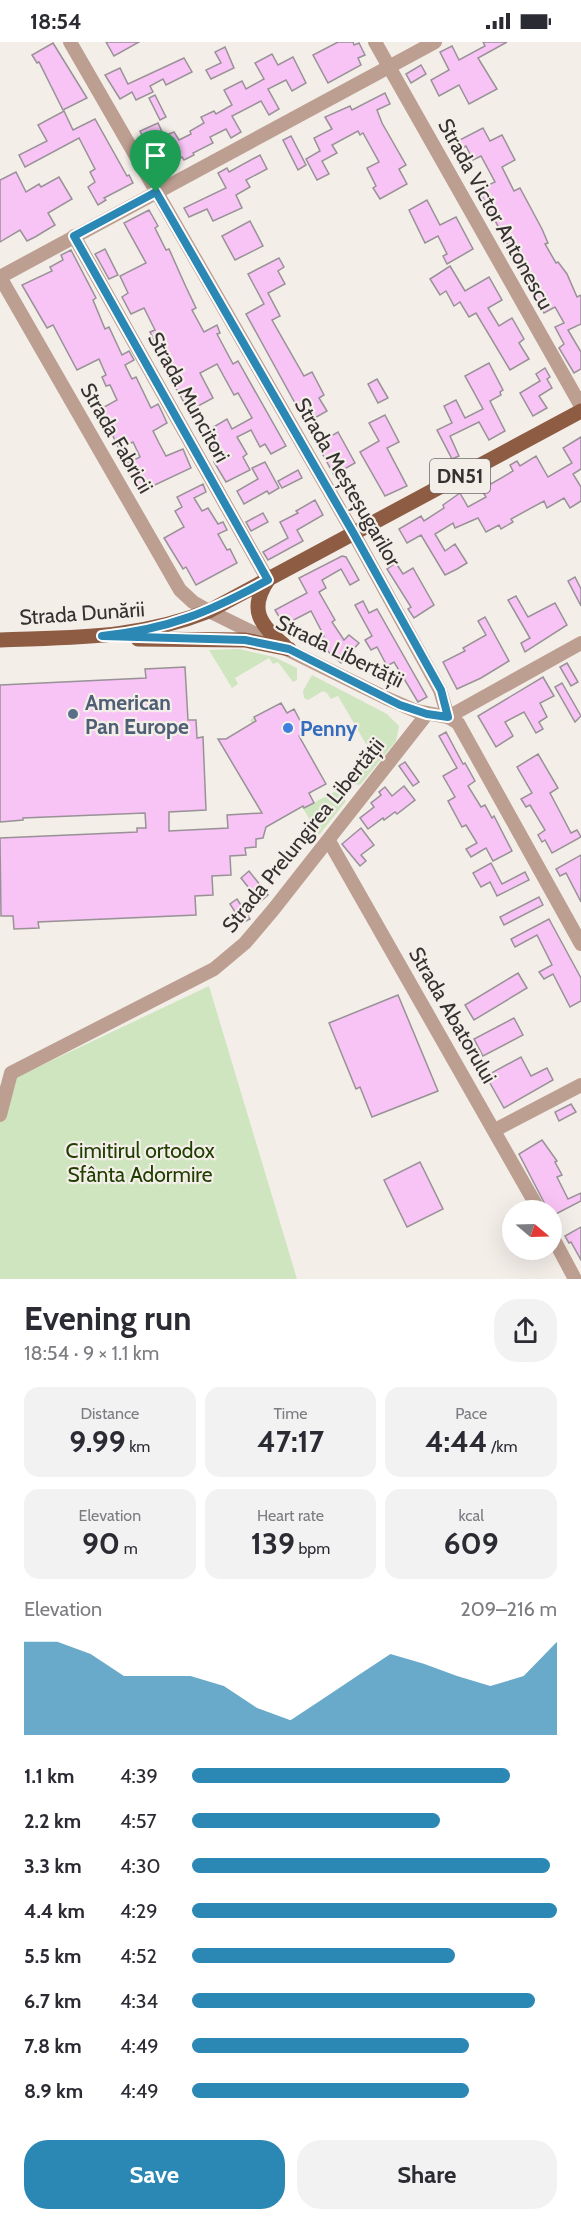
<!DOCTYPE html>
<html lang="en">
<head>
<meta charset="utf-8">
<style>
	:root { --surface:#fff; --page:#f2f2f3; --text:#2b2b33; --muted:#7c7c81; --accent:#2b87b4 }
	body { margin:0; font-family:Cabin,sans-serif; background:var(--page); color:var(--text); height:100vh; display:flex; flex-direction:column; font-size:22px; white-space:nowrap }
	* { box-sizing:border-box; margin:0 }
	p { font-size:20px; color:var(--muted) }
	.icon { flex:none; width:33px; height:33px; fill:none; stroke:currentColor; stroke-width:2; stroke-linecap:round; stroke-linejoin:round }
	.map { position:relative; height:1237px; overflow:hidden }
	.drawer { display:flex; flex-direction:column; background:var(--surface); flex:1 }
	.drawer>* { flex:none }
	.needle { width:39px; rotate:109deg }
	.fabs { position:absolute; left:502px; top:1158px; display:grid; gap:12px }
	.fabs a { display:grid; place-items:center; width:60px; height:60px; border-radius:50%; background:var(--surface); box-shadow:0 6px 24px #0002; font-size:30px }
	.pin { position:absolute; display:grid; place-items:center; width:51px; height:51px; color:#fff; margin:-62px -26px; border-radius:50% 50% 50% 0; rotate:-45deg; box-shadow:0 0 6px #0007 }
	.pin .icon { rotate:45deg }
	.round { display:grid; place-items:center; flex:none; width:63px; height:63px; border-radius:24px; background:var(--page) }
	.head { display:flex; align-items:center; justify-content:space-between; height:102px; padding:0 24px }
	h1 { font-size:33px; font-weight:700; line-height:45px }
	.figures { display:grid; grid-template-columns:repeat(3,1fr); gap:9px; height:102px; padding:6px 24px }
	.figures div { display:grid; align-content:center; border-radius:15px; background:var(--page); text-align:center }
	.figures b { font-size:30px; font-weight:700 }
	.figures small { font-size:16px; font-weight:400 }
	.figures p { font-size:16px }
	.chart { height:168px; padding:12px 24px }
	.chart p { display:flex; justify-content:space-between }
	.chart svg { width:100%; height:108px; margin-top:6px; fill:var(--accent); opacity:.7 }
	.cta { display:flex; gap:12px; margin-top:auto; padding:12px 24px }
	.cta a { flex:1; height:69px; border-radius:24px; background:var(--accent); color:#fff; font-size:24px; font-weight:700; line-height:69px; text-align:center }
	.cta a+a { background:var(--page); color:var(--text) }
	ul { padding:0 24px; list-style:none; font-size:20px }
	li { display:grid; grid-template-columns:96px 72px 1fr; align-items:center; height:45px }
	li i { height:15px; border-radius:8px; background:var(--accent) }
	.status { display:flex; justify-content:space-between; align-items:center; height:42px; padding:0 30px; background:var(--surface); direction:ltr }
	.status svg { height:16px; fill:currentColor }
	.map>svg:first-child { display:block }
	.green { fill:#cee5bf }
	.building { fill:#f8c3f5; stroke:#989297; stroke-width:1.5 }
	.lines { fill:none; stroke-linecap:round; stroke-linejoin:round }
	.minor { stroke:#bc9f91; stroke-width:14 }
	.major { stroke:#8d5c43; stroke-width:15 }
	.route-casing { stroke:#fff; stroke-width:12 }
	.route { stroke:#2b87b4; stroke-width:8 }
	.service-dot { fill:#5c6f8a; stroke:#f4eee9; stroke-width:2 }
	.shop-dot { fill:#3f7fe0; stroke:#f4eee9; stroke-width:2 }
	.labels { text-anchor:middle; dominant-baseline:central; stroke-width:4.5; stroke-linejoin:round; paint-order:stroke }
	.shield { fill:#f4eee9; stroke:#6e6a68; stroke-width:1.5 }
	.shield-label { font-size:20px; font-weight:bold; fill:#343130 }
	.street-label { font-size:21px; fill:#343130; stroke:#f4eee9 }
	.service-label { font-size:21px; font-weight:bold; fill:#4e5e75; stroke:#f4eee9; text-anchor:start }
	.shop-label { font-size:21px; font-weight:bold; fill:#366cbe; stroke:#f4eee9; text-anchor:start }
	.park-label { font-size:21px; fill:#203e00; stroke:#f4eee9 }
</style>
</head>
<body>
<div class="status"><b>18:54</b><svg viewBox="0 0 49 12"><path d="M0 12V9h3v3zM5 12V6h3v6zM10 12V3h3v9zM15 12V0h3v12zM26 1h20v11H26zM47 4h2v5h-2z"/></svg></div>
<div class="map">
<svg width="581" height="1237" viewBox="0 0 581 1237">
	<rect width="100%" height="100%" fill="#f4eee9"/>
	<g class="green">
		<path d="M239 607 274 615 297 626V638L293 640 278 620 273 622 269 616 235 636 238 642 232 646 209 608Z"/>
		<path d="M312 633 387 672 399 684 396 699 360 743 354 742 352 738 368 717 369 707 338 654 331 657 327 651 323 649 308 658 304 656 303 649Z"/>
		<path d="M254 675 304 766 334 750 338 751 346 759 319 793 250 678Z"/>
		<path d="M209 944 297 1237H0V1043Z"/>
	</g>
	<g class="building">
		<path d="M106 0H139L114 14Z"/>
		<path d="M338 0H353L354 3 359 1 365 13 358 16 361 23 328 41 313 13Z"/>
		<path d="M483 0H507L478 16 497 47 469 62 459 43 439 54 431 38 449 28 440 10 452 4 459 18 485 4Z"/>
		<path d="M53 1 87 56 63 68 39 20 37 21 32 13Z"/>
		<path d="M225 5 234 26 211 37 206 28 221 21 215 10Z"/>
		<path d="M272 12 278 23 293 15 306 41 292 49 286 38 268 47 279 67 269 73 261 59 232 74 241 90 231 96 226 87 210 95 213 101 193 111 194 113 184 118 182 115 162 125 148 96 144 97 140 89 158 81 164 94 174 90 179 98 191 92 190 89 204 81 201 75 214 69 216 72 232 63 224 48 242 39 246 47 264 37 255 21Z"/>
		<path d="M184 16 192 30 166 43 163 37 150 44 153 50 136 58 132 50 120 57 105 33 120 26 128 42Z"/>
		<path d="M421 23 426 32 411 41 406 32Z"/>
		<path d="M385 51 390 62 377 68 382 81 406 123 399 127 407 142 380 157 373 146 376 144 367 126 379 120 363 91 360 93 358 89 332 103 337 111 322 119 329 132 317 138 306 117 320 109 314 96 332 87 325 75 350 64 352 68Z"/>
		<path d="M155 53 166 75 160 78 149 56Z"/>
		<path d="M64 69 73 88 95 77 127 134 129 133 133 141 104 156 106 158 98 163 88 145 95 140 90 130 95 127 79 96 25 125 19 113 47 99 38 83Z"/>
		<path d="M483 86 490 99 502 93 515 118 502 125 514 149 520 146 542 187 548 201 545 202 556 221 558 220 567 232 577 255 581 253V282L568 288 581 310V327L574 331 559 306 564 302 555 285 564 281 555 265 544 271 483 156 480 157 476 149 495 140 481 114 473 118 466 104 454 111 450 103Z"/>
		<path d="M291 94 306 123 298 128 283 98Z"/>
		<path d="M260 113 267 127 246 138 250 145 236 153 242 166 213 179 207 167 189 175 184 166 226 146 218 131 227 126 229 130Z"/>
		<path d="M16 130 26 150 39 142 41 145 59 135 72 157 48 171 55 183 35 195 27 199 20 188 0 200V138Z"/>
		<path d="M427 158 440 183 456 175 473 207 447 222 443 214 447 212 438 194 425 201 409 168Z"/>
		<path d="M149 168 158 184 155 186 166 208 169 207 186 245 196 266 192 268 204 290 217 283 220 291 217 292 233 322 238 319 286 404 271 412 265 402 260 405 251 388 237 395 247 412 243 415 250 428 226 440 214 420 220 417 205 390 227 377 232 387 252 376 238 351 234 353 217 322 200 331 213 356 189 369 167 331 169 330 150 290 155 288 144 266 131 272 122 255 128 251 120 234 146 221 124 181Z"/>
		<path d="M250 179 263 204 235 218 222 194Z"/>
		<path d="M105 207 118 233 109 237 95 212Z"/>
		<path d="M71 208 96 256 93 258 105 287 109 285 122 313 129 309 134 318 125 323 132 337 136 335 151 366 158 362 162 370 167 381 153 389 159 401 166 414 183 407 191 426 140 450 124 423 140 415 133 400 119 407 105 377 102 378 97 369 117 358 110 343 106 344 102 335 106 333 99 317 77 328 53 283 47 286 22 243 52 229 50 225 63 218 61 213Z"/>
		<path d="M279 216 284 225 278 229 285 242 268 251 280 274 272 278 304 334 312 330 324 353 319 356 327 369 306 381 246 272 264 262 248 232Z"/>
		<path d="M450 224 465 249 489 235 502 258 488 266 499 284 512 276 524 297 519 301 529 317 510 328 476 271 469 275 460 260 454 264 446 249 440 253 430 237Z"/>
		<path d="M489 321 503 348 500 350 501 353 490 359 505 389 489 398 479 380 450 394 459 414 452 417 437 388 452 381 444 364 456 358 465 376 483 367 465 334Z"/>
		<path d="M545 326 550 335 547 337 552 346 539 354 547 366 533 374 520 351 540 339 536 332Z"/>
		<path d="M377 337 388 356 378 361 368 342Z"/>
		<path d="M385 373 399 400 387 406 407 444 385 454 360 410 379 399 369 381Z"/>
		<path d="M338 390 355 421 334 433 317 402Z"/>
		<path d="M581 395V427L573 432 581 445V459L570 466 564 456 547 466 544 459 511 477 513 480 501 487 499 483 486 490 478 476 455 486 453 481 435 492 445 509 455 502 467 521 457 527 445 533 421 493 407 501 399 487 421 474 424 479 444 466 443 463 460 451 468 465 486 455 479 444 489 438 491 442 513 429 510 423 517 419 520 424 536 414 548 435 572 421 563 406Z"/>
		<path d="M265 420 279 446 269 452 267 449 244 462 237 449 258 437 252 426Z"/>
		<path d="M298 428 302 436 282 446 278 439Z"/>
		<path d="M203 442 206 450 194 456 202 469 208 466 218 482 223 480 227 488 218 492 227 508 230 507 237 521 196 543 186 525 183 527 164 496 184 485 175 469 182 465 177 455Z"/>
		<path d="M315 458 323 473 297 488 303 499 268 518 263 510 288 496 280 480 298 471 296 469Z"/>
		<path d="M263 471 268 480 251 489 246 480Z"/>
		<path d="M342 514 346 515 359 538 350 543 341 527 322 538 326 546 319 550 335 578 332 580 344 598 349 593 359 601 341 621 323 605 321 607 316 600 324 594 311 569 284 583 275 568 307 551 299 536Z"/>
		<path d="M396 521 403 532 413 526 434 563 414 576 408 567 411 565 387 527Z"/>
		<path d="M575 535 581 547V564L568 539Z"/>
		<path d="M516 554 528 575 555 561 567 583 525 610 521 601 530 596 508 558Z"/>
		<path d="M363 559 369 571 377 567 427 655 418 660 394 620 387 624 377 605 371 608 365 598 372 594 355 563Z"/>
		<path d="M485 575 509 619 481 636 457 647 443 620 465 609 463 606 486 593 478 579Z"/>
		<path d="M567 621 578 640 571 644 560 625Z"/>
		<path d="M185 625 188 678H196L197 696 203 695 206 768 169 770V789L228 786 227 773 262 771 218 697H226L256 679 254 675 281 661 287 671 294 667 306 690 299 694 326 742 309 751 314 761 304 766 303 764 266 785 263 796 256 797V805L245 806 246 813 230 814 231 833 212 834 213 853 195 854 196 873 38 880 39 886 14 887 13 874H1L0 796 137 790V786H146L145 771 23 776V778L0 780V643L146 636 145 627Z"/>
		<path d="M543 635 554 654 540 661 547 675 539 680 543 687 536 691 524 670 505 680 513 694 496 705 478 674Z"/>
		<path d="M562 641 581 674 575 680 555 645Z"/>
		<path d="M446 690 463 722 465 721 475 739 468 744 481 765 485 763 492 776 494 774 512 809 493 819 486 806 471 815 466 807 477 801 466 783 462 785 448 759 455 755 443 734 457 726 439 694Z"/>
		<path d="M538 712 558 746 550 751 559 768 571 791 577 788 581 795 552 811 545 798 542 800 538 793 545 788 530 763 526 765 521 757 532 751 517 725Z"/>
		<path d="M405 720 419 740 413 744 399 724Z"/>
		<path d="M404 744 415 758 397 772 395 770 384 778 383 776 368 787 360 776 374 765 371 761 381 753 379 750 385 745 392 754Z"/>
		<path d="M361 786 374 803 361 813 366 819 360 824 342 802Z"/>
		<path d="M581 813V860L566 831 560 834 556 827Z"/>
		<path d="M491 821 502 842 525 830 529 838 497 854 490 840 481 845 473 831Z"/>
		<path d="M249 829 268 853 260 860 241 836Z"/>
		<path d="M539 855 543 863 504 883 500 875Z"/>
		<path d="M237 857 250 877 242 881 230 862Z"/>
		<path d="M549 877 581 936V959L570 965 553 932 544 937 539 930 552 923 537 893 515 905 511 897Z"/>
		<path d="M518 931 527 946 474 978 465 963Z"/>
		<path d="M398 953 438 1049 372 1075 360 1045 356 1047 329 981Z"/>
		<path d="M514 976 523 993 483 1014 474 997Z"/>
		<path d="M521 1015 531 1034 547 1026 553 1038 504 1066 486 1034Z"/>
		<path d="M571 1062 576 1070 559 1079 555 1070Z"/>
		<path d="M542 1098 557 1119 555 1120 562 1133 557 1135 568 1157 581 1151V1159L552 1174V1168H548L519 1112Z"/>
		<path d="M420 1120 443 1167 407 1185 384 1138Z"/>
		<path d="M581 1185V1218L571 1200 569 1201 565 1194Z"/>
	</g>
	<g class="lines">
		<g class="minor">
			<path d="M70 0 354 492 440 648 448 675"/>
			<path d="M375 0 581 364"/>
			<path d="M74 194 268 538"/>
			<path d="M0 235 180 548 193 560 209 569 386 656 416 669 448 675 458 681 581 902"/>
			<path d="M0 235 435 0"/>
			<path d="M448 675 581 601"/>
			<path d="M329 799 539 1168"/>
			<path d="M0 1073 11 1031 214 927 245 901 273 868 427 672"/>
			<path d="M495 1088 581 1043"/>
			<path d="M552 1194 575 1237"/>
		</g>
		<g class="major">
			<path d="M268 538C248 567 260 583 284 603"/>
			<path d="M138 597 245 598 289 607"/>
			<path d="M0 598C75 595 138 597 209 569L581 369"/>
		</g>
	</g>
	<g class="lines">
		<g class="route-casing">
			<path id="route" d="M156 150 354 492 441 648 448 675 427 672 400 663 289 607 245 598 102 594C170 587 209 570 268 538L74 194Z"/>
		</g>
		<use href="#route" class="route"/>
	</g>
	<circle class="service-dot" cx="73" cy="672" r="6"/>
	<circle class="shop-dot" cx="288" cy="686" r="6"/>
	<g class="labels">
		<rect class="shield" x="430" y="417" width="60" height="34" rx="4.5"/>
		<g class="shield-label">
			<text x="460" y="434">DN51</text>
		</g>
		<g class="street-label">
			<text transform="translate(496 172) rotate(61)">Strada Victor Antonescu</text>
			<text transform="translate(189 355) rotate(61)">Strada Muncitori</text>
			<text transform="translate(117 396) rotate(60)">Strada Fabricii</text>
			<text transform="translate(348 440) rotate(60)">Strada Meșteșugarilor</text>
			<text transform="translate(82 571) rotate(-4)">Strada Dunării</text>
			<text transform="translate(340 609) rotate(26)">Strada Libertății</text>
			<text transform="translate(303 793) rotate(-51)">Strada Prelungirea Libertății</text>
			<text transform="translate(453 973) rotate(60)">Strada Abatorului</text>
		</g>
		<g class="service-label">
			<text x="85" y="660">American<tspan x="85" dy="24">Pan Europe</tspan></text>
		</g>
		<g class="shop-label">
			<text x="300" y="686">Penny</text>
		</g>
		<g class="park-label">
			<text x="140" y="1108">Cimitirul ortodox<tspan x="140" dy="24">Sfânta Adormire</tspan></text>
		</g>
	</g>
</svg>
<div class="fabs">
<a><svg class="needle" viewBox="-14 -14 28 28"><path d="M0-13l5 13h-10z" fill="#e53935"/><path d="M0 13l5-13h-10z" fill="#7c7c81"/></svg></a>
</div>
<div class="pin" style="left:156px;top:150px;background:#1e9e55"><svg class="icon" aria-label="arrive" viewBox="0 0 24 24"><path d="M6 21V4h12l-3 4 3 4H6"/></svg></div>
</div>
<section class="drawer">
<div class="head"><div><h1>Evening run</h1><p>18:54 · 9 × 1.1 km</p></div><a class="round"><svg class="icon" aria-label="share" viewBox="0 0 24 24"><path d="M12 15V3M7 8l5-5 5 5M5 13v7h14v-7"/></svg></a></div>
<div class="figures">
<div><p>Distance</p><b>9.99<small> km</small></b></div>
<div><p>Time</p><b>47:17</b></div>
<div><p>Pace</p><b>4:44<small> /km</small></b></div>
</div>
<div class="figures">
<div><p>Elevation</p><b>90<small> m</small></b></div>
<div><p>Heart rate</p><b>139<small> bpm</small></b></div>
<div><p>kcal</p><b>609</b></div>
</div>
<div class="chart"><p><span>Elevation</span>209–216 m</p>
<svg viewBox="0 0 160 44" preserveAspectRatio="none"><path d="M0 44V6L10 6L20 11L30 20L40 20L50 20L60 24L70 33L80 38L90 29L100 20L110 11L120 15L130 20L140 24L150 20L160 6V44z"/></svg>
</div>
<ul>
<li><b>1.1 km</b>4:39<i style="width:87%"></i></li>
<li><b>2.2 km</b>4:57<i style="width:68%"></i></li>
<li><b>3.3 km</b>4:30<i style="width:98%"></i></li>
<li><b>4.4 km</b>4:29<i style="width:100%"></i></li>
<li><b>5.5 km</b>4:52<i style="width:72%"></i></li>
<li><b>6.7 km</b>4:34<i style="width:94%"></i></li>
<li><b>7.8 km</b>4:49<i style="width:76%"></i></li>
<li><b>8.9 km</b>4:49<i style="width:76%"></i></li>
</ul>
<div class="cta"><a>Save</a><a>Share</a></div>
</section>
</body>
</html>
